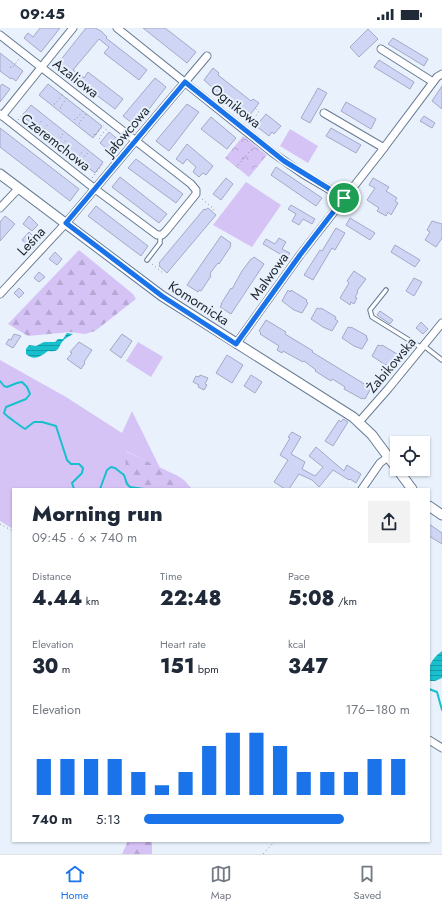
<!DOCTYPE html>
<html lang="en">
<head>
<meta charset="utf-8">
<style>
	:root { --surface:#fff; --page:#f2f2f3; --text:#1f2937; --muted:#747a83; --line:#e0e1e3; --accent:#1a73e8 }
	body { margin:0; font-family:Jost,sans-serif; background:var(--page); color:var(--text); height:100vh; display:flex; flex-direction:column; font-size:15px; white-space:nowrap }
	* { box-sizing:border-box; margin:0 }
	p { font-size:13px; color:var(--muted) }
	.icon { flex:none; width:22px; height:22px; fill:none; stroke:currentColor; stroke-width:2; stroke-linecap:round; stroke-linejoin:round }
	.map { position:relative; flex:1; overflow:hidden }
	.sheet { position:absolute; left:12px; top:460px; width:418px; height:354px; display:flex; flex-direction:column; background:var(--surface); border-radius:0px; box-shadow:0 1px 3px #0004 }
	.sheet>* { flex:none }
	.controls { position:absolute; left:390px; top:408px; display:grid; gap:8px }
	.controls a { display:grid; place-items:center; width:40px; height:40px; border-radius:0px; background:var(--surface); box-shadow:0 1px 3px #0004; font-size:20px }
	.pin { position:absolute; display:grid; place-items:center; width:34px; height:34px; color:#fff; margin:-17px; border:2px solid #fff; border-radius:50%; box-shadow:0 1px 4px #0007 }
	.round { display:grid; place-items:center; flex:none; width:42px; height:42px; border-radius:0px; background:var(--page) }
	.headline { display:flex; align-items:center; justify-content:space-between; height:68px; padding:0 20px }
	h1 { font-size:22px; font-weight:800; line-height:30px }
	.metrics { display:grid; grid-template-columns:repeat(3,1fr); gap:6px; height:68px; padding:4px 20px }
	.metrics div { display:grid; align-content:center }
	.metrics b { font-size:20px; font-weight:800 }
	.metrics small { font-size:11px; font-weight:400 }
	.metrics p { font-size:11px }
	.chart { height:112px; padding:8px 20px }
	.chart p { display:flex; justify-content:space-between }
	.chart svg { width:100%; height:72px; margin-top:4px; stroke:var(--accent); stroke-width:6 }
	ul { padding:0 20px; list-style:none; font-size:13px }
	li { display:grid; grid-template-columns:64px 48px 1fr; align-items:center; height:30px }
	li i { height:10px; border-radius:5px; background:var(--accent) }
	.status { display:flex; justify-content:space-between; align-items:center; height:28px; padding:0 20px; background:var(--surface); direction:ltr }
	.status svg { height:11px; fill:currentColor }
	.menu { display:flex; justify-content:space-around; align-items:center; height:56px; border-top:1px solid var(--line); background:var(--surface); font-size:11px; color:var(--muted) }
	.menu a { display:grid; justify-items:center; gap:2px }
	.menu .current { color:var(--accent) }
	.map>svg:first-child { display:block }
	.grass { fill:#d6c3f6 }
	.forest { fill:url(#forest-firs) }
	.park { fill:url(#park-crowns) }
	.water { fill:url(#water-rules) }
	.lines { fill:none; stroke-linecap:round; stroke-linejoin:round }
	.stream { stroke:#18bfcd; stroke-width:2 }
	.building { fill:#cfd5f5; stroke:#a4a9c7 }
	.service-casing { stroke:#677b93; stroke-width:5.5 }
	.minor-casing { stroke:#677b93; stroke-width:9 }
	.tertiary-casing { stroke:#677b93; stroke-width:11 }
	.path { stroke:#868f99; stroke-width:1; stroke-dasharray:1 3; stroke-linecap:butt }
	.service { stroke:#fff; stroke-width:3.5 }
	.minor { stroke:#fff; stroke-width:7 }
	.tertiary { stroke:#fff; stroke-width:9 }
	.route-casing { stroke:#fff; stroke-width:8 }
	.route { stroke:#1a73e8; stroke-width:5 }
	.labels { text-anchor:middle; dominant-baseline:central; stroke-width:4; stroke-linejoin:round; paint-order:stroke }
	.street-label { font-size:14px; fill:#1e2730; stroke:#e8f1fc }
</style>
</head>
<body>
<div class="status"><b>09:45</b><svg viewBox="0 0 49 12"><path d="M0 12V9h3v3zM5 12V6h3v6zM10 12V3h3v9zM15 12V0h3v12zM26 1h20v11H26zM47 4h2v5h-2z"/></svg></div>
<div class="map">
<svg width="442" height="826" viewBox="0 0 442 826">
	<defs>
		<pattern id="forest-firs" width="22" height="20" patternUnits="userSpaceOnUse"><rect width="22" height="20" fill="#d6c3f6"/><path d="M5 1l3.5 6h-7zM16 11l3.5 6h-7z" fill="#b7a8d3"/></pattern>
		<pattern id="park-crowns" width="20" height="18" patternUnits="userSpaceOnUse"><rect width="20" height="18" fill="#d6c3f6"/><path d="M2 6a3 3 0 1 1 6 0M12 15a3 3 0 1 1 6 0" fill="none" stroke="#b7a8d3"/></pattern>
		<pattern id="water-rules" width="6" height="5" patternUnits="userSpaceOnUse"><rect width="6" height="5" fill="#18bfcd"/><path d="M0 2.5h6" fill="none" stroke="#159ba7"/></pattern>
	</defs>
	<rect width="100%" height="100%" fill="#e8f1fc"/>
	<g class="grass">
		<path d="M290 101 318 118 308 135 280 118Z"/>
		<path d="M246 154 281 177 252 219 213 197Z"/>
		<path d="M138 314 163 329 151 349 126 333Z"/>
		<path d="M0 332 66 369 122 405 132 383 160 440 126 423V443L124 451 127 461H13V501L0 493Z"/>
	</g>
	<g class="forest">
		<path d="M79 222 133 266 136 271 95 303 85 306 70 304 28 308 8 296Z"/>
		<path d="M125 423 178 448 184 452 192 461H127L124 451 126 443Z"/>
		<path d="M128 813H152V826H122Z"/>
	</g>
	<path class="park" d="M243 108 267 127 249 149 225 130Z"/>
	<g class="water">
		<path d="M67 305 73 306C70 308 65 310 62 314 57 322 59 324 48 323 40 329 34 333 26 326V321L29 317 36 318 44 314H55L58 311H63Z"/>
		<path d="M442 623V650L435 653H429C428 639 430 632 442 623Z"/>
	</g>
	<g class="lines">
		<g class="stream">
			<path d="M0 353 4 358 7 359 17 355 22 354 27 359 30 366 26 371 6 379 4 385C5 387 22 399 25 401L34 394H42L56 398 67 432 71 436H79L83 440 82 445 72 455 74 461"/>
			<path d="M100 461 107 442 111 439 115 440 124 447 127 456 130 459 144 461"/>
			<path d="M429 661 437 664 442 682"/>
		</g>
	</g>
	<g class="building">
		<path d="M40 0H60L41 24 24 10 28 5 33 9Z"/>
		<path d="M86 0H95L101 3 107 9 106 10 147 42 139 52 104 25 109 19 99 11 73 42 84 50 88 44 123 71 115 81 75 51 73 53 55 39Z"/>
		<path d="M143 0H165L196 24 187 35Z"/>
		<path d="M368 1 378 11 359 29 350 19Z"/>
		<path d="M393 10 428 31 424 38 388 16Z"/>
		<path d="M0 25 23 43 16 53 12 50 11 51 0 43Z"/>
		<path d="M379 32 414 54 410 61 374 39Z"/>
		<path d="M213 40 219 45 218 47 251 73 253 71 259 75 250 87 247 85 244 88 211 62 213 60 204 52Z"/>
		<path d="M155 50 166 59 136 98 123 88Z"/>
		<path d="M2 56 10 61 0 74V59Z"/>
		<path d="M48 56 102 98 93 110 39 67Z"/>
		<path d="M442 58V81L432 73Z"/>
		<path d="M318 60 327 65 310 95 301 90Z"/>
		<path d="M346 74 376 91 371 101 341 83Z"/>
		<path d="M187 76 199 84 169 123 156 113Z"/>
		<path d="M31 77 103 134 95 145 22 88Z"/>
		<path d="M266 86 281 98 274 106 272 104 269 108 256 98Z"/>
		<path d="M424 88 435 95 432 100 420 93Z"/>
		<path d="M211 89 236 110 227 121 201 101Z"/>
		<path d="M0 100 79 161 70 173 0 119Z"/>
		<path d="M331 100 361 117 356 125 326 108Z"/>
		<path d="M109 104 120 113 111 124 100 115Z"/>
		<path d="M187 116 213 138 206 147 203 145 199 149 193 144 196 139 187 131 183 136 176 131Z"/>
		<path d="M136 131 183 166 176 175 128 140Z"/>
		<path d="M276 139 322 170 316 178 271 147Z"/>
		<path d="M120 149 167 186 159 195 112 159Z"/>
		<path d="M226 150 233 156 221 172 213 166Z"/>
		<path d="M373 150 389 159 386 163 397 170 395 173 398 175 391 187 388 184 386 188 377 183 379 180 367 172 375 160 369 157Z"/>
		<path d="M291 177 315 191 312 196 303 191 299 197 292 193 296 186 288 181Z"/>
		<path d="M96 178 148 218 141 228 88 188Z"/>
		<path d="M208 180 216 187 167 245 159 238 160 236 159 235 204 181 205 182Z"/>
		<path d="M5 188 15 196 0 213V194Z"/>
		<path d="M29 188 38 197 32 203 23 196Z"/>
		<path d="M350 190 375 205 370 212 346 197Z"/>
		<path d="M432 193 442 196V210L436 219 425 212 430 204 427 202Z"/>
		<path d="M336 200 345 205 335 222 332 220 313 252 304 247 320 222 322 223Z"/>
		<path d="M29 204 39 214 32 221 22 212Z"/>
		<path d="M221 208 231 215 230 217 231 218 219 236 218 235 211 244 210 247 211 248 201 263 199 262 198 264 187 257Z"/>
		<path d="M279 210 286 214 282 221 290 225 287 230 263 216 266 211 275 216Z"/>
		<path d="M395 217 420 232 415 239 391 224Z"/>
		<path d="M55 224 62 231 57 237 49 231Z"/>
		<path d="M254 229 264 236 231 286 220 279 222 276H221L231 260 232 261 242 243 251 231H252Z"/>
		<path d="M354 243 366 251 357 263 358 264 355 269 357 270 354 276 351 274 350 277 340 270 349 255 347 253Z"/>
		<path d="M39 244 45 249 39 254 34 250Z"/>
		<path d="M414 250 422 254 414 268 406 263Z"/>
		<path d="M19 260 24 265 19 270 14 265Z"/>
		<path d="M288 262 290 264 291 262 307 272 306 273 308 275 302 285 294 282 282 273Z"/>
		<path d="M317 280 320 281 321 280 336 289 335 291 338 293 332 303 323 299 311 291Z"/>
		<path d="M380 283 393 292 390 296 377 287Z"/>
		<path d="M266 292 286 304 285 306 313 323 312 324 371 360 365 371 363 370 362 371 344 361 345 359 334 352 332 351 331 353 315 343 316 342 304 333 303 334 283 323 282 325 277 322 279 318 260 306 261 305 259 303Z"/>
		<path d="M421 294 428 301 423 306 416 300Z"/>
		<path d="M348 299 351 300V299L367 308 366 310 368 311 362 321 354 318 342 310Z"/>
		<path d="M14 306 21 308 13 320 6 316 9 311 11 312Z"/>
		<path d="M122 306 132 313 121 330 110 322Z"/>
		<path d="M79 314 92 322 84 334 85 335 81 341 67 331 72 325 70 324Z"/>
		<path d="M378 317 381 318 382 317 397 326 396 328 398 329 393 339 384 336 372 328Z"/>
		<path d="M227 327 243 337 232 355 216 345Z"/>
		<path d="M200 347 208 350 205 356 207 357 204 362 198 359 199 357 193 354 196 348 199 349Z"/>
		<path d="M251 347 262 354 255 365 244 358Z"/>
		<path d="M343 391 348 394 333 418 325 413 339 392 341 394Z"/>
		<path d="M292 404 301 409 291 426 305 434 302 441 315 448 323 439 309 428 316 419 344 443 347 437 361 446 356 455 350 451 349 452 333 442 319 459 312 452 299 446 289 461H285L274 454 288 432 280 427 290 410 288 409Z"/>
		<path d="M429 496 442 505V516L429 508Z"/>
	</g>
	<g class="lines">
		<g class="service-casing">
			<g id="service">
				<path d="M147 232 160 215V207"/>
				<path d="M386 262 370 282 372 289 422 320"/>
				<path d="M424 318 442 332"/>
			</g>
		</g>
		<g class="minor-casing">
			<g id="minor">
				<path d="M117 0 273 125 303 146 344 170"/>
				<path d="M0 7 191 156 196 162V166L166 203 162 207H157L95 161 0 86"/>
				<path d="M381 21 433 54"/>
				<path d="M324 85 384 120"/>
				<path d="M2 88 73 0"/>
				<path d="M0 180 19 160"/>
				<path d="M0 266 66 195 207 28"/>
				<path d="M236 316 300 227 380 125 437 49 442 46"/>
				<path d="M359 394 388 361 442 295"/>
				<path d="M362 461 380 435 388 429"/>
				<path d="M429 712 442 720"/>
			</g>
		</g>
		<g class="tertiary-casing">
			<g id="tertiary">
				<path d="M0 146 162 268 353 389 372 407 412 461"/>
				<path d="M429 478 442 487"/>
			</g>
		</g>
		<g class="path">
			<path d="M10 39 12 40 19 31"/>
			<path d="M54 76H55L64 65"/>
			<path d="M61 80H60L68 68"/>
			<path d="M74 91 75 92 84 82"/>
			<path d="M18 92 24 85"/>
			<path d="M80 96 79 95 87 85"/>
			<path d="M249 97 259 84 255 80"/>
			<path d="M34 104 42 92"/>
			<path d="M94 106 95 108 104 97"/>
			<path d="M39 107 48 96"/>
			<path d="M100 111 99 110 108 99"/>
			<path d="M53 119 63 107 62 106"/>
			<path d="M113 122H114L122 112"/>
			<path d="M58 123 66 112"/>
			<path d="M74 135 82 124"/>
			<path d="M238 137 253 119"/>
			<path d="M77 138 87 125 88 126"/>
			<path d="M92 150 102 137V136"/>
			<path d="M202 171 214 181 212 184"/>
			<path d="M152 236 164 246"/>
			<path d="M0 496 13 503"/>
			<path d="M263 826 275 813"/>
		</g>
		<use href="#service" class="service"/>
		<use href="#minor" class="minor"/>
		<use href="#tertiary" class="tertiary"/>
	</g>
	<g class="lines">
		<g class="route-casing">
			<path id="route" d="M185 54 284 133 344 170 300 227 236 316 162 268 66 195Z"/>
		</g>
		<use href="#route" class="route"/>
	</g>
	<g class="labels">
		<g class="street-label">
			<text transform="translate(76 50) rotate(38)">Azaliowa</text>
			<text transform="translate(236 78) rotate(39)">Ognikowa</text>
			<text transform="translate(127 103) rotate(-50)">Jałowcowa</text>
			<text transform="translate(56 114) rotate(38)">Czeremchowa</text>
			<text transform="translate(31 213) rotate(-47)">Leśna</text>
			<text transform="translate(269 248) rotate(-54)">Malwowa</text>
			<text transform="translate(199 275) rotate(33)">Komornicka</text>
			<text transform="translate(391 337) rotate(-50)">Żabikowska</text>
		</g>
	</g>
</svg>
<div class="controls">
<a><svg class="icon" aria-label="locate" viewBox="0 0 24 24"><circle cx="12" cy="12" r="6"/><path d="M12 2v4M12 18v4M2 12h4M18 12h4"/></svg></a>
</div>
<div class="pin" style="left:344px;top:170px;background:#1e9e55"><svg class="icon" aria-label="arrive" viewBox="0 0 24 24"><path d="M6 21V4h12l-3 4 3 4H6"/></svg></div>
<section class="sheet">
<div class="headline"><div><h1>Morning run</h1><p>09:45 · 6 × 740 m</p></div><a class="round"><svg class="icon" aria-label="share" viewBox="0 0 24 24"><path d="M12 15V3M7 8l5-5 5 5M5 13v7h14v-7"/></svg></a></div>
<div class="metrics">
<div><p>Distance</p><b>4.44<small> km</small></b></div>
<div><p>Time</p><b>22:48</b></div>
<div><p>Pace</p><b>5:08<small> /km</small></b></div>
</div>
<div class="metrics">
<div><p>Elevation</p><b>30<small> m</small></b></div>
<div><p>Heart rate</p><b>151<small> bpm</small></b></div>
<div><p>kcal</p><b>347</b></div>
</div>
<div class="chart"><p><span>Elevation</span>176–180 m</p>
<svg viewBox="0 0 160 44" preserveAspectRatio="none"><path d="M5 44V22M15 44V22M25 44V22M35 44V22M45 44V30M55 44V38M65 44V30M75 44V14M85 44V6M95 44V6M105 44V14M115 44V30M125 44V30M135 44V30M145 44V22M155 44V22"/></svg>
</div>
<ul>
<li><b>740 m</b>5:13<i style="width:75%"></i></li>
</ul>
</section>
</div>
<nav class="menu">
<a class="current"><svg class="icon" aria-label="home" viewBox="0 0 24 24"><path d="M3 11l9-7 9 7M6 9v11h12V9"/></svg>Home</a>
<a><svg class="icon" aria-label="map" viewBox="0 0 24 24"><path d="M3 6l6-2 6 2 6-2v14l-6 2-6-2-6 2zM9 4v14M15 6v14"/></svg>Map</a>
<a><svg class="icon" aria-label="saved" viewBox="0 0 24 24"><path d="M7 4h10v16l-5-4-5 4z"/></svg>Saved</a>
</nav>
</body>
</html>
